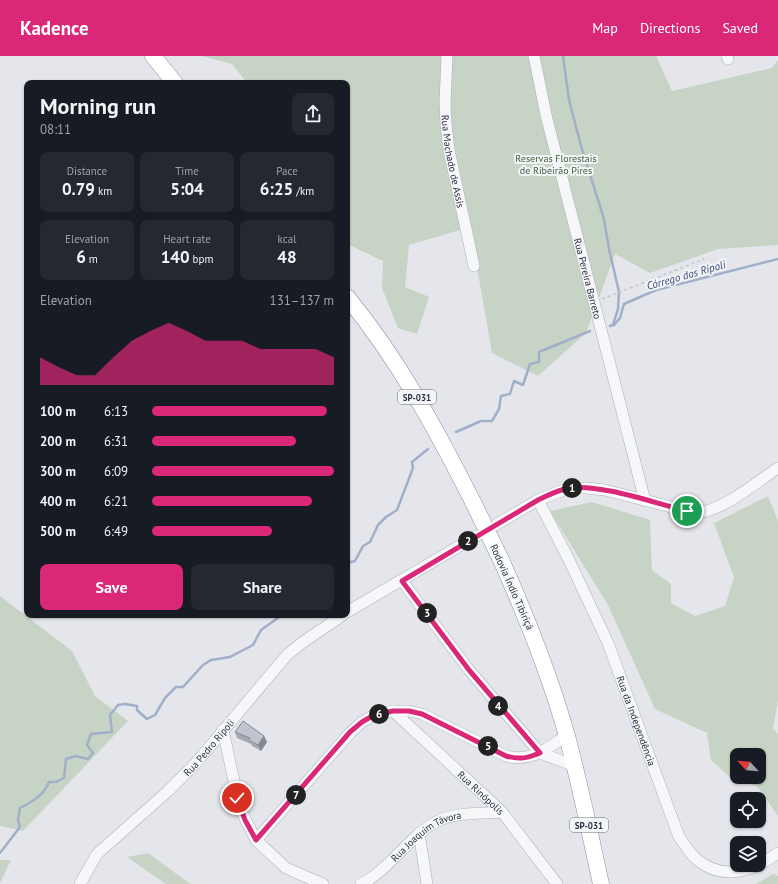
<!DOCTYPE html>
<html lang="en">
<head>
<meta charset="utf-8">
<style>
	:root { --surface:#171b24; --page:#242831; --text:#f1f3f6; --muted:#9ea1a6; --accent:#db2777 }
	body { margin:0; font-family:"PT Sans",sans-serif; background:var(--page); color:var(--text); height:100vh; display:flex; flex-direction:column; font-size:15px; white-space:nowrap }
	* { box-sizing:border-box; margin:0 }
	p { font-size:13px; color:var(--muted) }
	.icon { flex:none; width:22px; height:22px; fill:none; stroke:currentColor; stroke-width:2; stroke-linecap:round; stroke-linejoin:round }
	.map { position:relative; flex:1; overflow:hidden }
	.sheet { position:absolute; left:24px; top:24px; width:326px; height:538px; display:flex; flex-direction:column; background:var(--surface); border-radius:8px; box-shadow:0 1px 3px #0004 }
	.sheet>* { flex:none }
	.needle { width:26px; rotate:296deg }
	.fabs { position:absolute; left:730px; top:692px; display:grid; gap:8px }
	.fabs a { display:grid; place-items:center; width:36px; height:36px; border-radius:8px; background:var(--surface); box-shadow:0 1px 3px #0004; font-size:20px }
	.pin { position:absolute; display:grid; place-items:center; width:34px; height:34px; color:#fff; margin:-17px; border:2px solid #fff; border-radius:50%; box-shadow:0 1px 4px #0007 }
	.km { position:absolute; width:20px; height:20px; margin:-10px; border-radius:50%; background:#222; color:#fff; font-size:11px; line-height:20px; text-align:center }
	.round { display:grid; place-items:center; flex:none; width:42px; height:42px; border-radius:8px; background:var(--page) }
	.summary { display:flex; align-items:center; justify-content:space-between; height:68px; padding:0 16px }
	h1 { font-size:22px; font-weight:800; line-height:30px }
	.stats { display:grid; grid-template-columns:repeat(3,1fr); gap:6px; height:68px; padding:4px 16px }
	.stats div { display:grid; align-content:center; border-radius:8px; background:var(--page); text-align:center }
	.stats b { font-size:17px; font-weight:800 }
	.stats small { font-size:11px; font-weight:400 }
	.stats p { font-size:11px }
	.chart { height:112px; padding:8px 16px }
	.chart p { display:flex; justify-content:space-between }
	.chart svg { width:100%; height:72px; margin-top:4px; fill:var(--accent); opacity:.7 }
	.cta { display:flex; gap:8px; margin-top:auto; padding:8px 16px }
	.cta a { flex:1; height:46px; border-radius:8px; background:var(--accent); color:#fff; font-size:16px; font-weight:800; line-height:46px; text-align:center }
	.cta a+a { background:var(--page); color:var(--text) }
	ul { padding:0 16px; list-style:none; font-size:13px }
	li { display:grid; grid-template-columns:64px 48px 1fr; align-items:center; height:30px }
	li i { height:10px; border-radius:5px; background:var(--accent) }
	header { display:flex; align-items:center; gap:24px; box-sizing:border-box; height:56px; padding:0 20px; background:var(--accent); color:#fff }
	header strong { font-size:19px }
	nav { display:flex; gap:22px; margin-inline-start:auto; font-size:14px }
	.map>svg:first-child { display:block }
	.green { fill:#c7d4c5; fill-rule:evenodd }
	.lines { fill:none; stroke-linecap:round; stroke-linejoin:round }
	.stream { stroke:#a1afc9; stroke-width:2.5 }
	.minor-casing { stroke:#adb0b9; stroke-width:12 }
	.highway-casing { stroke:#8c91a1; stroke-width:17 }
	.path { stroke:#c1c4ca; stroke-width:1.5; stroke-dasharray:3 3; stroke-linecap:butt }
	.minor { stroke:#f6f7f9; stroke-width:11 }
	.highway { stroke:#fff; stroke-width:16 }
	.highway-bridge-casing { stroke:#8c91a1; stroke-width:17; stroke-linecap:butt }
	.highway-bridge { stroke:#fff; stroke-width:16 }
	.wall { fill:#a6a9b1 }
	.shaded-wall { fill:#878990 }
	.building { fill:#c1c4ce; stroke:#878990 }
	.route-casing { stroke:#fff; stroke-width:8 }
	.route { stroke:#db2777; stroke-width:5 }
	.labels { text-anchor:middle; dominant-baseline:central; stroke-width:4; stroke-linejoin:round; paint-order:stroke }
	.shield { fill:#f3f5f8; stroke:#686c79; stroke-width:1 }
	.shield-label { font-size:9px; font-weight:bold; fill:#2c3143 }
	.park-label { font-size:10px; fill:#3c5e3a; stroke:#f3f5f8 }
	.street-label { font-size:10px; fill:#2c3143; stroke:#f3f5f8 }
	.water-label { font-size:11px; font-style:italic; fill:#384a75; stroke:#f3f5f8 }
</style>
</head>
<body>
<header>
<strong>Kadence</strong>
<nav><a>Map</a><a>Directions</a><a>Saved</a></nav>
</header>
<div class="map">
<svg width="778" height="828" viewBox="0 0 778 828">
	<rect width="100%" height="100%" fill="#e4e6eb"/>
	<g class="green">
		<path d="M202 0H656L672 35 772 12 778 4V189L718 193 650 217 615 198 586 277 538 320 492 297 470 171 409 189 405 231 429 241 417 278 398 272 382 232 383 205 347 188V27H247L232 8Z"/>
		<path d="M768 440 778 465V645L773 672 778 678V760L757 730 732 723 711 704 707 677 655 653 608 549 550 455 592 446 650 464 652 514 671 528V547L695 560 725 550 734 521 714 467ZM737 699H759V721H737Z"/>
		<path d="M0 540 72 595 95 640 128 665 23 775 0 770Z"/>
		<path d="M148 797 189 827 192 828H166L127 801Z"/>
		<path d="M0 804H11L0 827Z"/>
		<path d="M773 818 778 820V828H756Z"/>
	</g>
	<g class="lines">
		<g class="stream">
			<path d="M563 0 569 44 581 90 604 163 609 193 619 236 618 253 613 269 610 270"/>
			<path d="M614 269 620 262 624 248 656 234 778 203"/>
			<path d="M456 376 481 365H492L499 353 501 340 510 338 514 325 523 329 530 308 539 306V296L590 275"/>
			<path d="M347 507 355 505 363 490 370 486 378 469 386 461 397 454 413 412 412 406 428 393"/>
			<path d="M0 797 20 771 18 764 20 752C32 746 44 739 49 726H56L64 722 66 703 75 700 88 703 93 697 87 689 91 678 112 676 110 659 118 649 125 648 137 650V654L147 663 155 659 165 642 176 631H183L203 609 211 604 230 601 253 589 261 574 282 559"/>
		</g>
		<g class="minor-casing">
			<g id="minor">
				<path id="s1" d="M447 0 445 47 446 68 449 94 474 210"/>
				<path id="s2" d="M534 0 546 59 645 445"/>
				<path d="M727 0 728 3"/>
				<path id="s3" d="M538 444 568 502 608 587 679 781C684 787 688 795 694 801 721 826 752 816 778 797"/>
				<path d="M402 525 469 614 540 697 575 710"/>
				<path d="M347 556 538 444 569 432H587L605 434 695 457C722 456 755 427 778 412"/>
				<path id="s4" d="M393 655 502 756 557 828"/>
				<path d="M223 674 240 753 256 784 286 812 323 828"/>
				<path d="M419 777 427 828"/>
				<path d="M256 784 350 677 362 666 374 659 393 655H409L422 658 506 700C532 707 547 692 567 679"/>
				<path id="s5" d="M80 828 97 798 168 735 195 708 287 599 303 586 343 559"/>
				<path id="s6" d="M361 828C391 813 408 780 438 765 456 756 482 758 502 756"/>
			</g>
		</g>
		<g class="highway-casing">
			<g id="highway">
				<path d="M153 0 175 27"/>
				<path d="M347 241C399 304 437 375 474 448"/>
				<path d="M502 506C527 562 550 620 567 680 580 728 590 778 601 828"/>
			</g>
		</g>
		<path class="path" d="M602 243 704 203"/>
		<use href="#minor" class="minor"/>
		<use href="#highway" class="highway"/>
		<g class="highway-bridge-casing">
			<path id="highway-bridge" d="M474 448 502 506"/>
		</g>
		<use href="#highway-bridge" class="highway-bridge"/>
	</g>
	<path class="wall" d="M235 676 264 680 267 686 261 695 252 690 251 688 237 682Z"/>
	<path class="shaded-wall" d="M264 680 267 686 261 695 258 689Z"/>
	<path class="building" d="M243 665 264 680 258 689 249 684 250 682 235 676Z"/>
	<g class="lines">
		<g class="route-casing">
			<path id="route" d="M237 742 245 764 256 784 350 676 362 666 374 659 393 655H409L422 658 506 700C520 704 527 702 540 697L469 614 402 525 538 444C548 439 558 434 569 432 603 428 653 447 687 455"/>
		</g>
		<use href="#route" class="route"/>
	</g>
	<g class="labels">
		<g class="shield">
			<rect x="398" y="334" width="38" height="14" rx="3"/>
			<rect x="570" y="762" width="38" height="14" rx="3"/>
		</g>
		<g class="shield-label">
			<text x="417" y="341">SP-031</text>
			<text x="589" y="769">SP-031</text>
		</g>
		<g class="park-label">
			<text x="556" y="102">Reservas Florestais<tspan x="556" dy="12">de Ribeirão Pires</tspan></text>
		</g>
		<g class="street-label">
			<text stroke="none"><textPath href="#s1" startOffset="106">Rua Machado de Assis</textPath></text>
			<text stroke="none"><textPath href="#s2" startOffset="229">Rua Pereira Barreto</textPath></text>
			<text transform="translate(512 531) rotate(66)">Rodovia Índio Tibiriçá</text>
			<text stroke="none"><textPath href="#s3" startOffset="242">Rua da Independência</textPath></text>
			<text stroke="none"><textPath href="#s5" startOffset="189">Rua Pedro Ripoli</textPath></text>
			<text stroke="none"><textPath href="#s4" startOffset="120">Rua Rinópolis</textPath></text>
			<text stroke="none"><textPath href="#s6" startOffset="82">Rua Joaquim Távora</textPath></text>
		</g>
		<g class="water-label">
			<text transform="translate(686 219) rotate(-16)">Córrego dos Ripoli</text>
		</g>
	</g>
</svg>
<div class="fabs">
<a><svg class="needle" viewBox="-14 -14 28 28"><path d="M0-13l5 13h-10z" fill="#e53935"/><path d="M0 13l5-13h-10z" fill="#9ea1a6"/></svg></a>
<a><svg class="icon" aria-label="locate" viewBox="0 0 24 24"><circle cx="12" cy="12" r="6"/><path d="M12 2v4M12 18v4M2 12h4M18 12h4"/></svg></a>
<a><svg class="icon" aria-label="layers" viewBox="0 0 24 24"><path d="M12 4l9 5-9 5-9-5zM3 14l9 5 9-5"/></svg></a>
</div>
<div class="pin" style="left:687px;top:455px;background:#1e9e55"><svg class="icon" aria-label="arrive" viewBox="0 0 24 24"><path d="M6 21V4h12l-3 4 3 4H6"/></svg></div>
<div class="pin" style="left:237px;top:742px;background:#d93025"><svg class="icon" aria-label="check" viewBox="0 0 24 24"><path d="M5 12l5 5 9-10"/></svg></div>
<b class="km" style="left:572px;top:432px">1</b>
<b class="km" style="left:468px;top:485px">2</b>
<b class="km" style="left:427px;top:557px">3</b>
<b class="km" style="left:498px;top:650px">4</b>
<b class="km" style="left:488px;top:690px">5</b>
<b class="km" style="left:379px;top:658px">6</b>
<b class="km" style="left:296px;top:739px">7</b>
<section class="sheet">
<div class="summary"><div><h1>Morning run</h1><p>08:11</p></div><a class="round"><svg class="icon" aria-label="share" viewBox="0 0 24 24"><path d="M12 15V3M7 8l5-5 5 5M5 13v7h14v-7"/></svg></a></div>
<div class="stats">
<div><p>Distance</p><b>0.79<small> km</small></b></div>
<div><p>Time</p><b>5:04</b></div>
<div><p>Pace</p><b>6:25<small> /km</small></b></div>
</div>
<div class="stats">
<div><p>Elevation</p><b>6<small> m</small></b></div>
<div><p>Heart rate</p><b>140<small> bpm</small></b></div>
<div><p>kcal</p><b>48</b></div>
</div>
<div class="chart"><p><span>Elevation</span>131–137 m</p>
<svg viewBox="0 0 160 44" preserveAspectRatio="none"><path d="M0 44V27L10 33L20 38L30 38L40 27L50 17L60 11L70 6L80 11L90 17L100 17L110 17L120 22L130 22L140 22L150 22L160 27V44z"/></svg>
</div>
<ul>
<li><b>100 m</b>6:13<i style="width:96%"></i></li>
<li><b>200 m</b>6:31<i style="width:79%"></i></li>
<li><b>300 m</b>6:09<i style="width:100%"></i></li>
<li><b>400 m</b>6:21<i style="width:88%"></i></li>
<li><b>500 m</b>6:49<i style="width:66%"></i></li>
</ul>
<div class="cta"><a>Save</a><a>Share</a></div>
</section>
</div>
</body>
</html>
